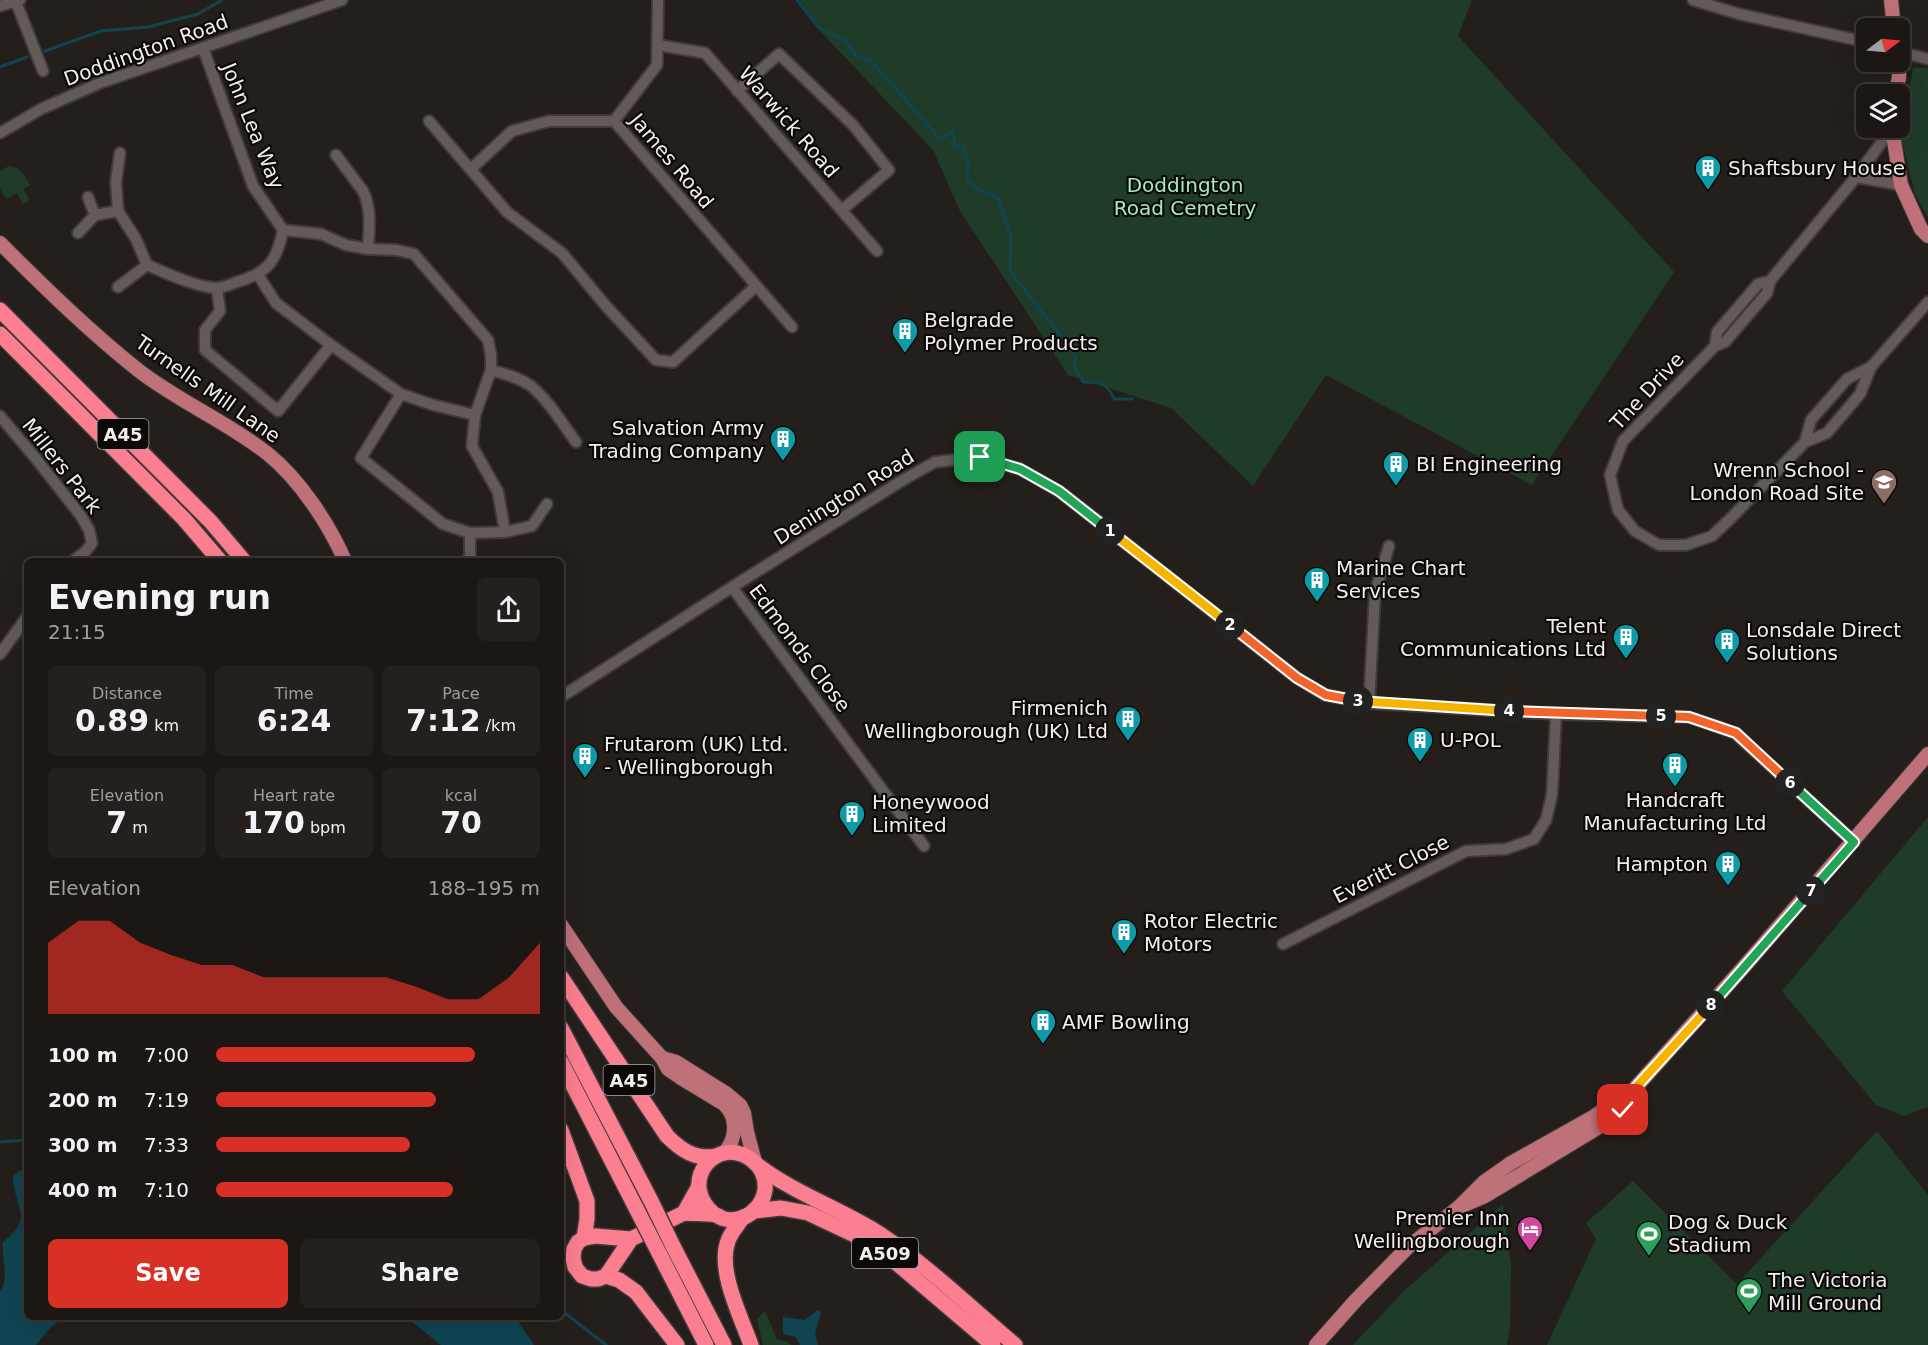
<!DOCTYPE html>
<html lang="en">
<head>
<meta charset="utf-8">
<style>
	:root { --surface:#1c1715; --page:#25201e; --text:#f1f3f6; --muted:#a09fa0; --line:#3a3634; --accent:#d93025 }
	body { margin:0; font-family:"DejaVu Sans",sans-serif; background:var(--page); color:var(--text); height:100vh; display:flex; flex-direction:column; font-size:22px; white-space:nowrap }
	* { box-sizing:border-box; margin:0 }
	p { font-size:20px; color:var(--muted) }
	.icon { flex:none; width:33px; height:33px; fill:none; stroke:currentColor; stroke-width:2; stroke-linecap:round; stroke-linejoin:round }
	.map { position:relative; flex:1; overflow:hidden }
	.side { position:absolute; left:24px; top:558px; width:540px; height:762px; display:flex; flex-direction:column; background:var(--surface); border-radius:9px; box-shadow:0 6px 24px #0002,0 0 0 2px var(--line) }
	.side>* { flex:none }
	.needle { width:39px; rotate:74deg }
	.buttons { position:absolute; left:1856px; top:18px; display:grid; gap:12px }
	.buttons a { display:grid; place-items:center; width:54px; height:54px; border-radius:9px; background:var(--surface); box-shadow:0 6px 24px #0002,0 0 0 2px var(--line); font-size:30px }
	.pin { position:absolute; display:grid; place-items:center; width:51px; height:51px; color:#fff; margin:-26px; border-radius:12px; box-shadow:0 3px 9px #0006 }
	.km { position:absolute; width:30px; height:30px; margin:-15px; border-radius:50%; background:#222; color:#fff; font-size:16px; line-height:30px; text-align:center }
	.round { display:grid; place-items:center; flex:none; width:63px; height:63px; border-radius:9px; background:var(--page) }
	.overview { display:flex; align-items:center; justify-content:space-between; height:102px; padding:0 24px }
	h1 { font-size:33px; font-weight:800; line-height:45px }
	.stats { display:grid; grid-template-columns:repeat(3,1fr); gap:9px; height:102px; padding:6px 24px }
	.stats div { display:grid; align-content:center; border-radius:9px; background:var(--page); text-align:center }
	.stats b { font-size:30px; font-weight:800 }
	.stats small { font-size:16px; font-weight:400 }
	.stats p { font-size:16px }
	.chart { height:168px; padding:12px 24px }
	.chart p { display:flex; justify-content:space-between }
	.chart svg { width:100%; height:108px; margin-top:6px; fill:var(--accent); opacity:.7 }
	.button { display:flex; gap:12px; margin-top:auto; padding:12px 24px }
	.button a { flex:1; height:69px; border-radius:9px; background:var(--accent); color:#fff; font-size:24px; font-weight:800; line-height:69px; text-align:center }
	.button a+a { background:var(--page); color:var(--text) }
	ul { padding:0 24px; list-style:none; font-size:20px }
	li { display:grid; grid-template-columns:96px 72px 1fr; align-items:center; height:45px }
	li i { height:15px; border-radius:8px; background:var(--accent) }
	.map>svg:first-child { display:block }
	.green { fill:#1f3c29 }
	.water { fill:#0f4450 }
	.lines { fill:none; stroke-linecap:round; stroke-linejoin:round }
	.stream { stroke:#0f4450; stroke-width:3 }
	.minor-casing { stroke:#403b39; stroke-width:14 }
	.major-casing { stroke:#403b39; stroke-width:16 }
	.highway-casing { stroke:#403b39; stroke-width:18 }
	.minor { stroke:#635b57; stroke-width:10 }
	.major { stroke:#bf717a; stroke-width:14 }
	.highway { stroke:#fc7f91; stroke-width:15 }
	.highway-bridge-casing { stroke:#403b39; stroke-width:18; stroke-linecap:butt }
	.highway-bridge { stroke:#fc7f91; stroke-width:15 }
	.split-1-casing { stroke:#fff; stroke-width:12 }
	.split-2-casing { stroke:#fff; stroke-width:12 }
	.split-3-casing { stroke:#fff; stroke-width:12 }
	.split-4-casing { stroke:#fff; stroke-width:12 }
	.split-5-casing { stroke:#fff; stroke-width:12 }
	.split-6-casing { stroke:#fff; stroke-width:12 }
	.split-7-casing { stroke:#fff; stroke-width:12 }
	.split-8-casing { stroke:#fff; stroke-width:12 }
	.split-9-casing { stroke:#fff; stroke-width:12 }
	.split-1 { stroke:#22a559; stroke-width:8 }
	.split-2 { stroke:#f5b400; stroke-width:8 }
	.split-3 { stroke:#f0652b; stroke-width:8 }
	.split-4 { stroke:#f5b400; stroke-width:8 }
	.split-5 { stroke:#f0652b; stroke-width:8 }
	.split-6 { stroke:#f0652b; stroke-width:8 }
	.split-7 { stroke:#22a559; stroke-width:8 }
	.split-8 { stroke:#22a559; stroke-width:8 }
	.split-9 { stroke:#f5b400; stroke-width:8 }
	.labels { text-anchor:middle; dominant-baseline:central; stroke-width:4.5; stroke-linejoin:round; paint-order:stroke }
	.shield { fill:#0c0908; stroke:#aea9a8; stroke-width:1.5 }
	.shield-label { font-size:18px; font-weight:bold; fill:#f3eeec }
	.street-label { font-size:20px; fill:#f3eeec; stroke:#0c0908 }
	.poi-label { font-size:20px; fill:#f3eeec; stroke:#0c0908; text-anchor:start }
	.park-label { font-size:20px; fill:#a3ecb9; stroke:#0c0908 }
</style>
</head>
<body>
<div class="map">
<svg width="1928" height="1345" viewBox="0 0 1928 1345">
	<rect width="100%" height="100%" fill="#251f1c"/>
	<g class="green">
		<path d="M796 0H1472L1458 36 1674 272 1532 485 1326 375 1253 486 1171 408 1068 375 960 211 933 150 820 31Z"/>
		<path d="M1913 68H1928V217L1915 194 1901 137Z"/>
		<path d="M9 166C21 167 24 175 30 185L23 189 30 200 23 204 17 193 6 199 0 189V171Z"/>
		<path d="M1928 817V1107L1904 1116 1876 1105 1782 991Z"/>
		<path d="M1877 1131 1928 1195V1345H1547L1596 1239 1586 1223 1633 1181 1737 1284Z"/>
		<path d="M1503 1204 1511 1264 1510 1326 1507 1345H1353L1405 1290Z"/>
		<path d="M765 1311 777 1339 788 1342 791 1345H763L757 1319Z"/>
	</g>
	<g class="water">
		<path d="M27 1170V1317H65L51 1327 36 1345H0V1292C10 1277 1 1258 3 1242 35 1217 14 1209 13 1176L19 1171Z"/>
		<path d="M817 1310 821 1312 815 1333 818 1345H800L796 1337 783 1334V1317L805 1320Z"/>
		<path d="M406 1317H515L534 1345H441Z"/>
	</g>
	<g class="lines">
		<g class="stream">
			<path d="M797 0 819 28 844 40 857 56 873 63 941 140 953 131 955 146 964 148 968 164 967 179 974 187 998 198 1011 237 1010 271 1075 354V368L1083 382C1099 382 1108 383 1114 399H1132"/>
			<path d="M45 51 101 31 148 27 198 14 222 0"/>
			<path d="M0 67 27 57"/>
			<path d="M0 1142 27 1140"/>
			<path d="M561 1310 606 1345"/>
		</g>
		<g class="minor-casing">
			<g id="minor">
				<path d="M658 0 657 65 614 121 792 327"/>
				<path d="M1693 0 1739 14 1866 42"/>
				<path d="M16 2 43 71"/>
				<path d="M0 6 20 0"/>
				<path d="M658 45 705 53 877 251"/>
				<path d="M203 48 253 186 283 230 321 234 346 245 368 249 397 250 414 254 488 340 491 355V370L475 415 472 446 498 492 505 532"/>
				<path d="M1899 52 1928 59"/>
				<path d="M737 91 779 54 853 125 889 170 842 210"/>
				<path d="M429 121 507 212 562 253 606 306 656 360 673 362 756 286"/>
				<path d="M0 133 41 109 100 83 342 0"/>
				<path d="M120 153 116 182 118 211 136 239 147 265C169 274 191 285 214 288 221 288 230 285 237 282 268 273 277 261 283 230"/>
				<path d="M336 155 363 191C372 210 369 228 368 249"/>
				<path d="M471 169 512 131 549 121H614"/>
				<path d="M1856 177 1892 128"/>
				<path d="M1901 185 1856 177 1770 281 1767 293 1725 342 1715 346 1623 441 1610 475 1618 510 1635 531 1659 545H1686L1712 536 1730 519 1805 442 1827 433 1860 394 1871 367 1928 302"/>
				<path d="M88 197 95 215"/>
				<path d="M78 233 95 215 118 211"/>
				<path d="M258 275 276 303 331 345 401 394 361 458 443 524 470 533 505 532 532 526 547 504"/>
				<path d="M118 287 147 265"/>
				<path d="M217 288 220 311 205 330V350L278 411 331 345"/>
				<path d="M1715 346 1717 332 1758 284 1770 281"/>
				<path d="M491 370C504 374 519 377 531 386 549 401 562 423 576 442"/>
				<path d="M401 394 433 405 475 415"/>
				<path d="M0 416 37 460 81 516 89 530 92 543 86 551 73 561"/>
				<path d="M1805 442 1811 420 1847 379 1871 367"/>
				<path d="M466 561 470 556V533"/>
				<path d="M732 587 924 846"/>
				<path d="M0 654 27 617"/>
				<path d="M561 697 732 587 903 480 935 462 980 457 1020 469 1059 491 1297 678 1325 695 1369 703 1556 714 1689 717 1735 733 1854 842"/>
				<path d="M1369 703 1375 593 1389 546"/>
				<path d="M1283 944 1466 851 1506 849 1534 839 1546 820 1552 795 1556 714"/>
			</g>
		</g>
		<g class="major-casing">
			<g id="major">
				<path d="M1891 0 1894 28"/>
				<path d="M1896 94 1899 77V62"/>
				<path d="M1892 128 1901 185 1921 229 1928 236"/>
				<path d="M0 243C44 287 89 331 138 370 179 402 228 422 268 454 300 480 329 524 345 561"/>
				<path d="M561 925 616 1007 662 1058 668 1069 681 1078 724 1104C738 1117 737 1139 724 1153"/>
				<path d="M662 1058 676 1062 727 1094 740 1105 744 1113 747 1132 755 1162"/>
				<path d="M1464 1205 1485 1196 1609 1121 1623 1110 1627 1097"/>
				<path d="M1316 1345 1356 1300 1407 1248 1459 1207 1484 1182 1511 1163 1593 1117 1617 1101 1627 1097 1742 969 1928 754"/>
			</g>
		</g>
		<g class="highway-casing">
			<g id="highway">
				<path d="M0 310 211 522 244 561"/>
				<path d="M0 334 184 519 220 561"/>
				<path d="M561 977 667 1136C681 1150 695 1160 716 1156"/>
				<path d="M561 1028 651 1201"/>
				<path d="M561 1062 636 1208"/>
				<path d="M561 1130 587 1201V1219L584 1238"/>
				<path d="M760 1167C798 1195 841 1209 880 1234 928 1266 971 1308 1015 1345"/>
				<path d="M754 1211 781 1208 808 1213 861 1238 886 1254 993 1345"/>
				<path d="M684 1213C694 1214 706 1213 716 1215 721 1217 720 1218 725 1219 744 1223 762 1209 765 1190 766 1179 762 1168 753 1161 718 1132 675 1182 715 1215"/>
				<path d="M743 1217C738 1225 731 1232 728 1241 717 1270 741 1317 751 1345"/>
				<path d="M631 1239 606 1276 598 1279H591L582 1276 575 1267 573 1258 574 1249 578 1242 584 1238 595 1236 631 1239 684 1213 698 1188"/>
				<path d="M673 1246 724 1345"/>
				<path d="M659 1253 706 1345"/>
				<path d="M606 1276 619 1280 636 1292 677 1345"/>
			</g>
		</g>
		<use href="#minor" class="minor"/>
		<use href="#major" class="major"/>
		<use href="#highway" class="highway"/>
		<g class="highway-bridge-casing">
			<g id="highway-bridge">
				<path d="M651 1201 673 1246"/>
				<path d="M636 1208 659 1253"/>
			</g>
		</g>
		<use href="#highway-bridge" class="highway-bridge"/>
	</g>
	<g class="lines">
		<g class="split-1-casing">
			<path id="split-1" d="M980 457 1020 469 1059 491 1110 531"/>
		</g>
		<g class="split-2-casing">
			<path id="split-2" d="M1110 531 1230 625"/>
		</g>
		<g class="split-3-casing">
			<path id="split-3" d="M1230 625 1297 678 1326 695 1358 701"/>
		</g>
		<g class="split-4-casing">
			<path id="split-4" d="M1358 701 1509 711"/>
		</g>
		<g class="split-5-casing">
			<path id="split-5" d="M1509 711 1661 716"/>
		</g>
		<g class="split-6-casing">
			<path id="split-6" d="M1661 716 1689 717 1736 733 1790 783"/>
		</g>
		<g class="split-7-casing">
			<path id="split-7" d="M1790 783 1854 842 1811 891"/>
		</g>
		<g class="split-8-casing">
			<path id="split-8" d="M1711 1005 1811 891"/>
		</g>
		<g class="split-9-casing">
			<path id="split-9" d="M1623 1110 1627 1097 1711 1005"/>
		</g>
		<use href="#split-1" class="split-1"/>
		<use href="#split-2" class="split-2"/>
		<use href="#split-3" class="split-3"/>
		<use href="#split-4" class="split-4"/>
		<use href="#split-5" class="split-5"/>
		<use href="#split-6" class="split-6"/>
		<use href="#split-7" class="split-7"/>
		<use href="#split-8" class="split-8"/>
		<use href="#split-9" class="split-9"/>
	</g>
	<defs>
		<g id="building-pin" transform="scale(1.35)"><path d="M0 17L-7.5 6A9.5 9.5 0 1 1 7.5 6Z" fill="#0f9aa8" stroke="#0c0908"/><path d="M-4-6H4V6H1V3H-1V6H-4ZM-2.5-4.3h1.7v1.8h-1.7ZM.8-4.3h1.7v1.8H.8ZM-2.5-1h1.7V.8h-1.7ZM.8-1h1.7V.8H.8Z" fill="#fff"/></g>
		<g id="school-pin" transform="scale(1.35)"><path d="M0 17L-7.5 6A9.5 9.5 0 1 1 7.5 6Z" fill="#8d6e63" stroke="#0c0908"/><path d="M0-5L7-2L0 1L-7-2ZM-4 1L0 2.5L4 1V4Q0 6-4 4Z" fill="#fff"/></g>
		<g id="hotel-pin" transform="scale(1.35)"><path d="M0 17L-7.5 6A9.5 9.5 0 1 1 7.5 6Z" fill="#d1479c" stroke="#0c0908"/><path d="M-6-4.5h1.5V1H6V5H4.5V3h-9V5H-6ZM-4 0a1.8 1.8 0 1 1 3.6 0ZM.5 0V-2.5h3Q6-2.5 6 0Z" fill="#fff"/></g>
		<g id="stadium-pin" transform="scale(1.35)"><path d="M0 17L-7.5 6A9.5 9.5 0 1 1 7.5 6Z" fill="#2e9e5b" stroke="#0c0908"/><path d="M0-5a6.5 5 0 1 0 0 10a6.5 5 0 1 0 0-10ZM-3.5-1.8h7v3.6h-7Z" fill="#fff"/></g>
	</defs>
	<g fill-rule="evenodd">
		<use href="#building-pin" x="1708" y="168"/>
		<use href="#building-pin" x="905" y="331"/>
		<use href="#building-pin" x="783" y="439"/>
		<use href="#building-pin" x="1396" y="464"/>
		<use href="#school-pin" x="1884" y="482"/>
		<use href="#building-pin" x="1317" y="580"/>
		<use href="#building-pin" x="1626" y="637"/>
		<use href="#building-pin" x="1727" y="641"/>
		<use href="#building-pin" x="1128" y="719"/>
		<use href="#building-pin" x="1420" y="740"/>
		<use href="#building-pin" x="585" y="756"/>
		<use href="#building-pin" x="1675" y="765"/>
		<use href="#building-pin" x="852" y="814"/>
		<use href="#building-pin" x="1728" y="864"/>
		<use href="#building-pin" x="1124" y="932"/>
		<use href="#building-pin" x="1043" y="1022"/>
		<use href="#hotel-pin" x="1530" y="1229"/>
		<use href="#stadium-pin" x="1649" y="1234"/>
		<use href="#stadium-pin" x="1749" y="1291"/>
	</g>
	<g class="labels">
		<g class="shield">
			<rect x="97.5" y="419" width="51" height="30" rx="4.5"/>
			<rect x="603.5" y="1065" width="51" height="30" rx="4.5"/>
			<rect x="852" y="1238" width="66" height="30" rx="4.5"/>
		</g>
		<g class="shield-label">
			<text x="123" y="434">A45</text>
			<text x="629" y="1080">A45</text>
			<text x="885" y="1253">A509</text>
		</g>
		<g class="street-label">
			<text transform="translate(146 50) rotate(-20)">Doddington Road</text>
			<text transform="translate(789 122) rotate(49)">Warwick Road</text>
			<text transform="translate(253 126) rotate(68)">John Lea Way</text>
			<text transform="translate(672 161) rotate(50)">James Road</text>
			<text transform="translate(208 389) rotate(35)">Turnells Mill Lane</text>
			<text transform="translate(1647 391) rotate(-47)">The Drive</text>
			<text transform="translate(62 466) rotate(52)">Millers Park</text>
			<text transform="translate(844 497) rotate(-32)">Denington Road</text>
			<text transform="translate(800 648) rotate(53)">Edmonds Close</text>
			<text transform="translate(1391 869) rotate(-27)">Everitt Close</text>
		</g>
		<g class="poi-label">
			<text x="1728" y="168">Shaftsbury House</text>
			<text x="924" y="320">Belgrade<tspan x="924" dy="23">Polymer Products</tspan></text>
			<text x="764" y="428" text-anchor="end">Salvation Army<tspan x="764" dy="23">Trading Company</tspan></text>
			<text x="1416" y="464">BI Engineering</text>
			<text x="1864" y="470" text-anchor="end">Wrenn School -<tspan x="1864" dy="23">London Road Site</tspan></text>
			<text x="1336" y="568">Marine Chart<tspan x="1336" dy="23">Services</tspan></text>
			<text x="1606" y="626" text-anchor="end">Telent<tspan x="1606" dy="23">Communications Ltd</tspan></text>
			<text x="1746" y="630">Lonsdale Direct<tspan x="1746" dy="23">Solutions</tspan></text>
			<text x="1108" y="708" text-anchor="end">Firmenich<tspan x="1108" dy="23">Wellingborough (UK) Ltd</tspan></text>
			<text x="1440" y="740">U-POL</text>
			<text x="604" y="744">Frutarom (UK) Ltd.<tspan x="604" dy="23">- Wellingborough</tspan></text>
			<text x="1675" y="800" text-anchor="middle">Handcraft<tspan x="1675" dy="23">Manufacturing Ltd</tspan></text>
			<text x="872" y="802">Honeywood<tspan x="872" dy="23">Limited</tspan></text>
			<text x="1708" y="864" text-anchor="end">Hampton</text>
			<text x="1144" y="921">Rotor Electric<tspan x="1144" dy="23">Motors</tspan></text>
			<text x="1062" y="1022">AMF Bowling</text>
			<text x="1510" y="1218" text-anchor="end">Premier Inn<tspan x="1510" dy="23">Wellingborough</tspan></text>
			<text x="1668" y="1222">Dog &amp; Duck<tspan x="1668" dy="23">Stadium</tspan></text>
			<text x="1768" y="1280">The Victoria<tspan x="1768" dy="23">Mill Ground</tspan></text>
		</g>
		<g class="park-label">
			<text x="1185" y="185">Doddington<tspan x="1185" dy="23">Road Cemetry</tspan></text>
		</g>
	</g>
</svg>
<div class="buttons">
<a><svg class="needle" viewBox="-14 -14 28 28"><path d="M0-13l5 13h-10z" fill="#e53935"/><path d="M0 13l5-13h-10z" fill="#a09fa0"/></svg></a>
<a><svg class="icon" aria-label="layers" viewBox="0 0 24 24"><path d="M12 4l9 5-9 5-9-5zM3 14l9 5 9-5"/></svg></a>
</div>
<div class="pin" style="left:980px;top:457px;background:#1e9e55"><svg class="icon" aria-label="arrive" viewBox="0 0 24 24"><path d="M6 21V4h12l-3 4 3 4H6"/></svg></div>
<div class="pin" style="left:1623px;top:1110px;background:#d93025"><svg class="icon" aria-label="check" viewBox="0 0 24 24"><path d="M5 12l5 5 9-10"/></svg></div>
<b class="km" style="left:1110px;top:531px">1</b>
<b class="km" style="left:1230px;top:625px">2</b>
<b class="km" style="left:1358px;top:701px">3</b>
<b class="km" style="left:1509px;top:711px">4</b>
<b class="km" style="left:1661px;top:716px">5</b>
<b class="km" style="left:1790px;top:783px">6</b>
<b class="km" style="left:1811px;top:891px">7</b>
<b class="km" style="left:1711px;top:1005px">8</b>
<section class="side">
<div class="overview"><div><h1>Evening run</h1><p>21:15</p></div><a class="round"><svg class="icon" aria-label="share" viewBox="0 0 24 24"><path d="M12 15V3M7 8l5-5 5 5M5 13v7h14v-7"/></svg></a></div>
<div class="stats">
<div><p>Distance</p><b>0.89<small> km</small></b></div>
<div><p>Time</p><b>6:24</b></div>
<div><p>Pace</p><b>7:12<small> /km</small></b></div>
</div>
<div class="stats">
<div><p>Elevation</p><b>7<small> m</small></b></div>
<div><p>Heart rate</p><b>170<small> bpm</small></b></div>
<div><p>kcal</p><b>70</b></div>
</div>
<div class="chart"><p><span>Elevation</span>188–195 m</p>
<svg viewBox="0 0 160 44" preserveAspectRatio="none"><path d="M0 44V15L10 6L20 6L30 15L40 20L50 24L60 24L70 29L80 29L90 29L100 29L110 29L120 33L130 38L140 38L150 29L160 15V44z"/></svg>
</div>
<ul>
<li><b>100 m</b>7:00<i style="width:80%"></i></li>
<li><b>200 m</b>7:19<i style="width:68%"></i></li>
<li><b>300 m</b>7:33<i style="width:60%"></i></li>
<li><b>400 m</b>7:10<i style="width:73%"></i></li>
</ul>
<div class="button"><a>Save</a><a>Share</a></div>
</section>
</div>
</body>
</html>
